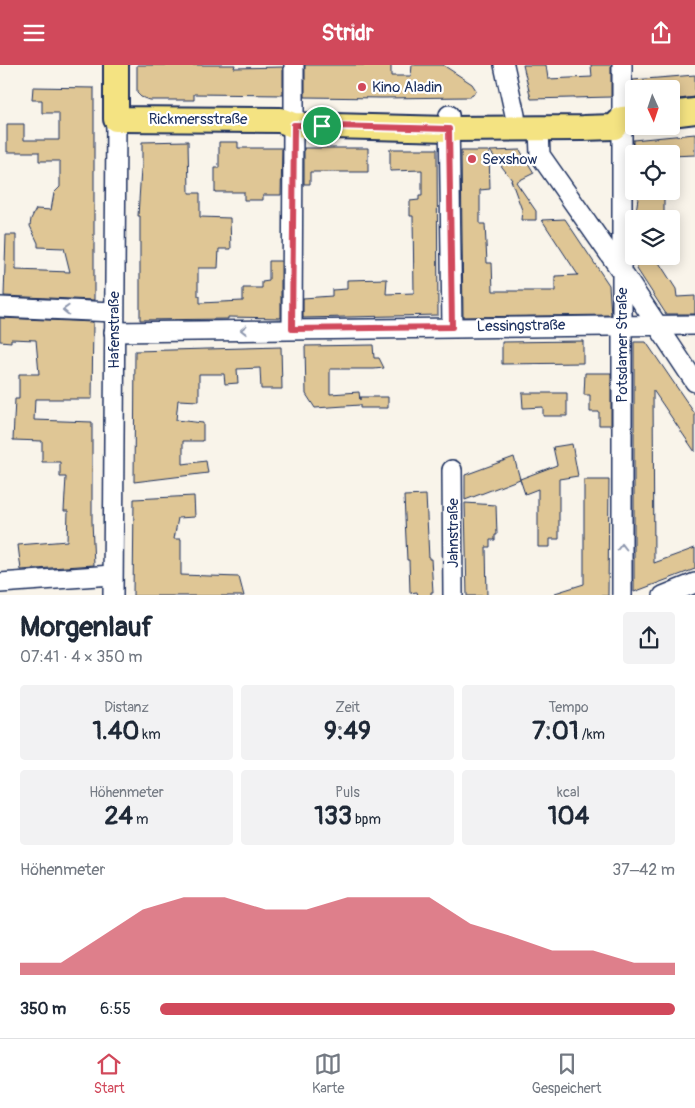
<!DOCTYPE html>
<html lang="de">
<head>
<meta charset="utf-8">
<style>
	:root { --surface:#fff; --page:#f2f2f3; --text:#1f2937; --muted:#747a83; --line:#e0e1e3; --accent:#d1495b }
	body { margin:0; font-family:Pangolin,sans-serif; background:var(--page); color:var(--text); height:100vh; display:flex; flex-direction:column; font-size:19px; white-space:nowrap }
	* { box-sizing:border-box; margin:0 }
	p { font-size:16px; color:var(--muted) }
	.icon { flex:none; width:28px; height:28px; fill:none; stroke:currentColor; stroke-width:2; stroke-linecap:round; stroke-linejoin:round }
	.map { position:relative; height:530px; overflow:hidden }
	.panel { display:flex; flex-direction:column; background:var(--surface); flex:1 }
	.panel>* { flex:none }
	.needle { width:32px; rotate:177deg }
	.buttons { position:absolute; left:625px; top:15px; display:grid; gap:10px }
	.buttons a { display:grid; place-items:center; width:55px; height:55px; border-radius:5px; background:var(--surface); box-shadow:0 2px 12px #0003; font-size:25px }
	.pin { position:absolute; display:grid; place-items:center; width:42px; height:42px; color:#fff; margin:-21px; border:2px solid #fff; border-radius:50%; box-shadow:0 1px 5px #0007 }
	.round { display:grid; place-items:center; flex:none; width:52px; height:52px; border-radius:5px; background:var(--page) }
	.overview { display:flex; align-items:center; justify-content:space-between; height:85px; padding:0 20px }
	h1 { font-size:28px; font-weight:700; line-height:38px }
	.figures { display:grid; grid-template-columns:repeat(3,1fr); gap:8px; height:85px; padding:5px 20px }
	.figures div { display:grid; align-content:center; border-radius:5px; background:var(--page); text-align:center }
	.figures b { font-size:25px; font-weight:700 }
	.figures small { font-size:14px; font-weight:400 }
	.figures p { font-size:14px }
	.chart { height:140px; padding:10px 20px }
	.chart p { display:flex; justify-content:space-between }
	.chart svg { width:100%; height:90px; margin-top:5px; fill:var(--accent); opacity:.7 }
	ul { padding:0 20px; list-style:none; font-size:16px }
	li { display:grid; grid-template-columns:80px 60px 1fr; align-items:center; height:38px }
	li i { height:12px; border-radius:6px; background:var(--accent) }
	header { display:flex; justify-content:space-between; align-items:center; height:65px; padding:0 20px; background:var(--accent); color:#fff; font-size:22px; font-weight:700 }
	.tabs { display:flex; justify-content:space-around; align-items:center; height:70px; border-top:1px solid var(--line); background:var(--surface); font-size:14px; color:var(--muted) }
	.tabs a { display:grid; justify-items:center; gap:2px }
	.tabs .selected { color:var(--accent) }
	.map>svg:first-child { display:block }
	.building { fill:#dfc695; stroke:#1b2f5e }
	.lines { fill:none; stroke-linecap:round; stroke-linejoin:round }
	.minor-casing { stroke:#1b2f5e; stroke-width:22 }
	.major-casing { stroke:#1b2f5e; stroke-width:28 }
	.minor { stroke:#fff; stroke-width:19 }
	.major { stroke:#f4e382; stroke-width:24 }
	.oneway { stroke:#8d97ae }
	.route-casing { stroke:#fff; stroke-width:10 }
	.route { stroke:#d1495b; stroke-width:6 }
	.poi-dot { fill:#d1495b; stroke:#fff; stroke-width:2 }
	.labels { text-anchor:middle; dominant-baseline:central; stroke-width:4.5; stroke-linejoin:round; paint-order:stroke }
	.poi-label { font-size:15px; fill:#1b2f5e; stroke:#fff; text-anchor:start }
	.street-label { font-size:15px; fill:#1b2f5e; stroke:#fff }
</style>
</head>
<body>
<header><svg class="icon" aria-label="menu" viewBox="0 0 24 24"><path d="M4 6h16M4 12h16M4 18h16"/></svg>Stridr<svg class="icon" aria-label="share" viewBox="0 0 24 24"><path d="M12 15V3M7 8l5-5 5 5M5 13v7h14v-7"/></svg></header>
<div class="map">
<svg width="695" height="531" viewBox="0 0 695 531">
	<rect width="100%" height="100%" fill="#f9f4ea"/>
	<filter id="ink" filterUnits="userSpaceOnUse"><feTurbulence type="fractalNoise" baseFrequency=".02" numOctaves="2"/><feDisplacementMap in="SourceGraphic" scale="10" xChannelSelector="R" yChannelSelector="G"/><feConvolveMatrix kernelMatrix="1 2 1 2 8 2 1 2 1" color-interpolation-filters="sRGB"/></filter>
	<g filter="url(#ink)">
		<g class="building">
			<path d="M137 0H235L234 3 283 2V30L194 29V35H149L141 32 137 28Z"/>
			<path d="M305 0H391V11H411L412 0H443L472 19 476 25 473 30 469 32 382 33 305 32Z"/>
			<path d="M523 0H546L548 14 592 12 591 0H611V32L531 34Z"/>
			<path d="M695 10V32L671 35V24H633V15Z"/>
			<path d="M33 22 94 23V235L4 231 6 170H16V205L70 207 64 183 38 182V178L30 161 31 154 36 144 51 145 54 128 60 122V96H39V87H7V59H24V75H59V48H42V35H32Z"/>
			<path d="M695 69V90L671 91V89H633V75Z"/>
			<path d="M188 76 189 128H200V152L230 153 231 184H219L218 203H198V231H200V238L243 236V223H262V217L269 216V196H281V253L228 252V254L140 255V151H138L141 104H142V77Z"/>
			<path d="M219 77H238V83H282L281 130H263V135H244V127H215V103H219Z"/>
			<path d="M304 83H368V107H310V119H304Z"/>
			<path d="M390 84H437L438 250 303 253V233L332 231V225L347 224V215L387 214 386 229 414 228 413 151H410V136L419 135V131H422V105L390 106Z"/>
			<path d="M520 85 534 108 516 117 536 146V155H521L522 145 511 115H512L490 86Z"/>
			<path d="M461 86H489L490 124 480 125V159H485L487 198H492L493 226H555V211L578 210 542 155 565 154 609 220 611 250 463 252Z"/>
			<path d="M639 126H664V154H635Z"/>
			<path d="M636 191H658V196L676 224 677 232 695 231V249H666L637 204Z"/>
			<path d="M0 253 93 257 92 334H35L34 355 92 357V456L94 500 21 505 18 480 67 476 68 446H64L66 412H60V397H42V376L13 375 15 334H19V309H39L36 275 11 274V277L0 276Z"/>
			<path d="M583 276V298L502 299V277Z"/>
			<path d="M634 277H646L695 349V387L653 325 654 498 695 483V504L634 527Z"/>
			<path d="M373 280 374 293H379L384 303 374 304H330V329L359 327 360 335V332H388V343H360V340L315 343 306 329 305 281Z"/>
			<path d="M281 282 282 324H261L260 303 237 304 238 318 225 319 224 309H199V336L178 335 176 355 203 358V376H183V399L206 396 208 408 134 417 135 286Z"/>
			<path d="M585 308H611V360H599V347H590V330H584Z"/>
			<path d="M522 328H567V351H543V342L523 343Z"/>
			<path d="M572 379 578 411 559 414V474H550V482H538V424L525 429 520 414 557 400 553 382Z"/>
			<path d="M514 392 520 414 465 435V410Z"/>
			<path d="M584 415H609L608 531H555V528L584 519Z"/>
			<path d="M426 430 429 494H431L433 527H431V531H418L417 527 410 528 409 495H407L404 431Z"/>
			<path d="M194 431 195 452 178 453 174 474H181V510L239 512 244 531H133L134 434Z"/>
			<path d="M465 438 496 440 497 470H495V475H490V482H486L487 531H467Z"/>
		</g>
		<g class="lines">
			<g class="minor-casing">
				<g id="minor">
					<path d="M504 0 515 50 516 64"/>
					<path d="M294 48V0"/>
					<path d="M449 50 452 262"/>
					<path d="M539 64 540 90 622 207 695 317"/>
					<path d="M0 242 114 247"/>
					<path d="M292 264 293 60"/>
					<path d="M114 267 695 260"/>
					<path d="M452 405 453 531"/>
					<path d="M0 518 112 510"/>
					<path d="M113 531 116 54"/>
					<path d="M622 531V0"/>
					<path d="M663 531 695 518"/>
				</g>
			</g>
			<g class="major-casing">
				<g id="major">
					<path d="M116 0V54L280 55 293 60 449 64 583 63 614 62 622 54 634 53"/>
					<path d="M671 49 695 46"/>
				</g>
			</g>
			<use href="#minor" class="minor"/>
			<use href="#major" class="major"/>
		</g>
		<defs><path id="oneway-chevron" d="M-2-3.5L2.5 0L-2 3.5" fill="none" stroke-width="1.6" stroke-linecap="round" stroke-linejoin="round" transform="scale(1.25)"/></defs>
		<g class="oneway">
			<use href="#oneway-chevron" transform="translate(66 245) rotate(-178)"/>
			<use href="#oneway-chevron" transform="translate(244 265) rotate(179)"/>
			<use href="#oneway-chevron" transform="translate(622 482) rotate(-90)"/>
		</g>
	</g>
	<g class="lines" filter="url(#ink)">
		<g class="route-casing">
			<path id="route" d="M294 60 449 64 452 262 292 264Z"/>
		</g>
		<use href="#route" class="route"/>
	</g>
	<g class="poi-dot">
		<circle cx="362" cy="22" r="5"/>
		<circle cx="472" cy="94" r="5"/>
	</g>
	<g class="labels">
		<g class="poi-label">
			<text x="372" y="22">Kino Aladin</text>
			<text x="482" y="94">Sexshow</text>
		</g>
		<g class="street-label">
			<text x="198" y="54">Rickmersstraße</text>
			<text transform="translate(521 261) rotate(-1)">Lessingstraße</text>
			<text transform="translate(114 265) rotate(-90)">Hafenstraße</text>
			<text transform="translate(622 280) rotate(-90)">Potsdamer Straße</text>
			<text transform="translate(453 468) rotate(-90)">Jahnstraße</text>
		</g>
	</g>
</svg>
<div class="buttons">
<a><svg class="needle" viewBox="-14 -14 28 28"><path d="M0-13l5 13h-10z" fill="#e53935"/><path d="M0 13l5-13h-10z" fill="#747a83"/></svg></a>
<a><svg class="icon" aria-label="locate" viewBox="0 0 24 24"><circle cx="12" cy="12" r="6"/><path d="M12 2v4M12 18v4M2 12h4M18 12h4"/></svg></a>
<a><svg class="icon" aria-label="layers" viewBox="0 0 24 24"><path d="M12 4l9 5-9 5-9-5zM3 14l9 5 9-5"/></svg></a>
</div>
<div class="pin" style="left:322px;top:61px;background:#1e9e55"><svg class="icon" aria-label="arrive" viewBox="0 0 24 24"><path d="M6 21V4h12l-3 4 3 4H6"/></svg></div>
</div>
<section class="panel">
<div class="overview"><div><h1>Morgenlauf</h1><p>07:41 · 4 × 350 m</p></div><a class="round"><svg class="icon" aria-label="share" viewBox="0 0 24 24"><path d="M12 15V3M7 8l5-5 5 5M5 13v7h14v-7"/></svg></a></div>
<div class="figures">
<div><p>Distanz</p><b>1.40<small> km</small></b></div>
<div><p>Zeit</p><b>9:49</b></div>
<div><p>Tempo</p><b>7:01<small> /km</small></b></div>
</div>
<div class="figures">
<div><p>Höhenmeter</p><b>24<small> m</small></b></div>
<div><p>Puls</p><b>133<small> bpm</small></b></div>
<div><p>kcal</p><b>104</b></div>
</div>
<div class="chart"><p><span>Höhenmeter</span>37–42 m</p>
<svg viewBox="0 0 160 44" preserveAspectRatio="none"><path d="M0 44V38L10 38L20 25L30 12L40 6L50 6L60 12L70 12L80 6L90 6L100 6L110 19L120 25L130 32L140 32L150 38L160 38V44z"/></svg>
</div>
<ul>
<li><b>350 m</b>6:55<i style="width:100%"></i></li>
</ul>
</section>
<nav class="tabs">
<a class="selected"><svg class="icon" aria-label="home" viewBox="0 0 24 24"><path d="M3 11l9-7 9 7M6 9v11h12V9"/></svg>Start</a>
<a><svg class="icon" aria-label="map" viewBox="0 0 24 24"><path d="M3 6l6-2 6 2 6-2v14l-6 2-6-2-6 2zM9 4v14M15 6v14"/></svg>Karte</a>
<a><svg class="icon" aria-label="saved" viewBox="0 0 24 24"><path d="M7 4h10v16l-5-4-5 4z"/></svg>Gespeichert</a>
</nav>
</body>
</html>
